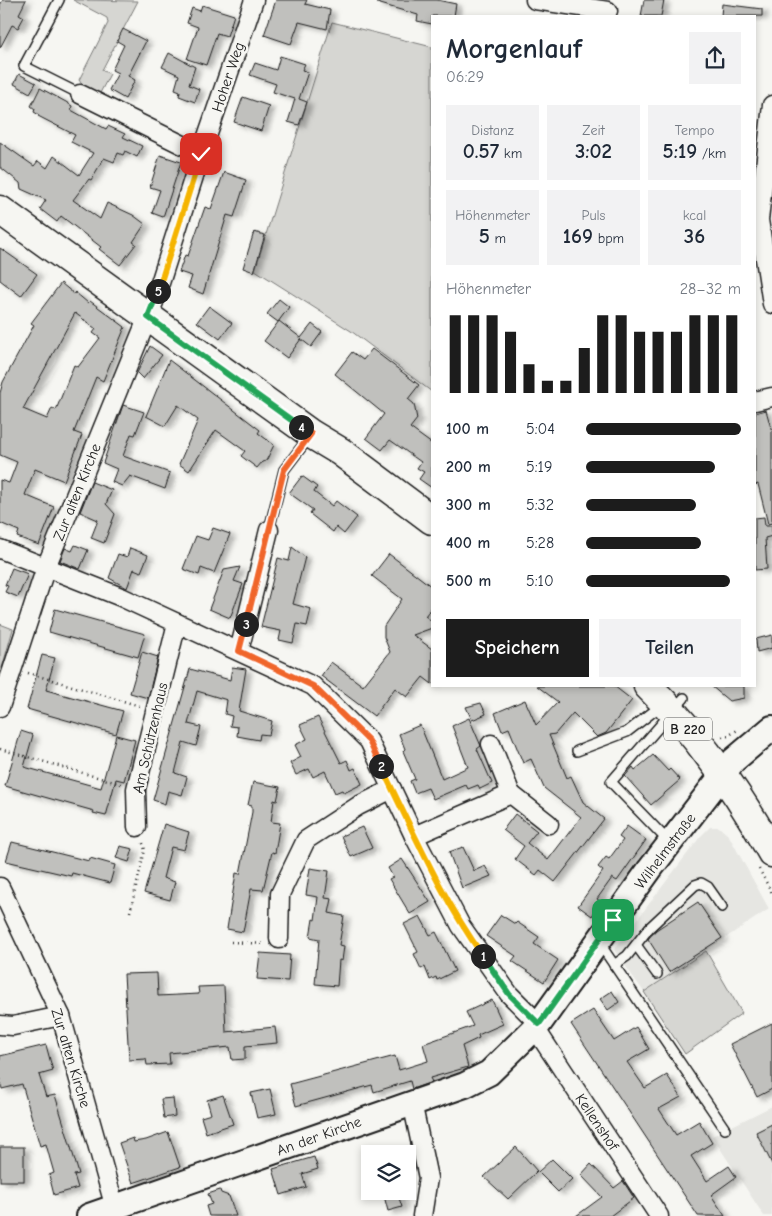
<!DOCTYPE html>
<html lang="de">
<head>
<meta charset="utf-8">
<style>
	:root { --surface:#fff; --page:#f2f2f3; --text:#1f2937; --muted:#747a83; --accent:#1c1c1c }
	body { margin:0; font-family:"Comic Neue",sans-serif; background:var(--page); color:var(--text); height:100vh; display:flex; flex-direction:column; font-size:19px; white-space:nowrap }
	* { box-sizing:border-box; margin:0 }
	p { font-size:16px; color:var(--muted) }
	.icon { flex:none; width:28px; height:28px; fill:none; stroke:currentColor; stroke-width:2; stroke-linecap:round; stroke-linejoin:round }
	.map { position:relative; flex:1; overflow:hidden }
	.sheet { position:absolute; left:431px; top:15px; width:325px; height:672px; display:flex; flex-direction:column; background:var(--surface); border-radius:0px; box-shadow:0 2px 8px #0003 }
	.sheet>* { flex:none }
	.buttons { position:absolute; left:361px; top:1145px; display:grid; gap:10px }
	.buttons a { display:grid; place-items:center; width:55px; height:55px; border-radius:0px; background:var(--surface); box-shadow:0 2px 8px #0003; font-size:25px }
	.pin { position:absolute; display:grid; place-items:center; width:42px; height:42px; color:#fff; margin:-21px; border-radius:10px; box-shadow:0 2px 8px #0006 }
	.km { position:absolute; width:25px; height:25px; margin:-12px; border-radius:50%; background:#222; color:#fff; font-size:14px; line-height:25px; text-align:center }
	.round { display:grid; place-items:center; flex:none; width:52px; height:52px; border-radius:0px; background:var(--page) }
	.head { display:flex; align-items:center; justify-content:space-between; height:85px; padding:0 15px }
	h1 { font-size:28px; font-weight:700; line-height:38px }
	.stats { display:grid; grid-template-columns:repeat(3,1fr); gap:8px; height:85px; padding:5px 15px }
	.stats div { display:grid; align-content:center; border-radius:0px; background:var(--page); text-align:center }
	.stats b { font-size:21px; font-weight:700 }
	.stats small { font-size:14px; font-weight:400 }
	.stats p { font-size:14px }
	.chart { height:140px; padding:10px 15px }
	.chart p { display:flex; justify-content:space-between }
	.chart svg { width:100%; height:90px; margin-top:5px; stroke:var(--accent); stroke-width:6 }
	.cta { display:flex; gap:10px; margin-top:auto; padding:10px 15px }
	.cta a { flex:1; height:58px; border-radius:0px; background:var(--accent); color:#fff; font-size:20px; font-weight:700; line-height:58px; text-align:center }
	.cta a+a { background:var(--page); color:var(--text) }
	ul { padding:0 15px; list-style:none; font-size:16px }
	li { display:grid; grid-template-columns:80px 60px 1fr; align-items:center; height:38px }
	li i { height:12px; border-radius:6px; background:var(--accent) }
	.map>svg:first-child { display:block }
	.built { fill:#e6e6e2 }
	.green { fill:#d6d6d2; stroke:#797977 }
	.building { fill:#c0c0bd; stroke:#1c1c1c; fill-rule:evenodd; filter:url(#shadow) }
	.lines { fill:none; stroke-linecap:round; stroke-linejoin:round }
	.lane-casing { stroke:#1c1c1c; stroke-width:12 }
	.street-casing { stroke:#1c1c1c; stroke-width:21 }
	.secondary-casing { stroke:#1c1c1c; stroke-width:28 }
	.primary-casing { stroke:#1c1c1c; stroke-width:31 }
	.path { stroke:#1c1c1c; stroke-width:2.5; stroke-dasharray:1 4; stroke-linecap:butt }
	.lane { stroke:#f6f6f2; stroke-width:9 }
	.street { stroke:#f6f6f2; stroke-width:18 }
	.secondary { stroke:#f6f6f2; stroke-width:24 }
	.primary { stroke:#f6f6f2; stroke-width:28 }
	.split-1-casing { stroke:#fff; stroke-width:10 }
	.split-2-casing { stroke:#fff; stroke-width:10 }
	.split-3-casing { stroke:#fff; stroke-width:10 }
	.split-4-casing { stroke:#fff; stroke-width:10 }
	.split-5-casing { stroke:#fff; stroke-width:10 }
	.split-6-casing { stroke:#fff; stroke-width:10 }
	.split-1 { stroke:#22a559; stroke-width:6 }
	.split-2 { stroke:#f5b400; stroke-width:6 }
	.split-3 { stroke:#f0652b; stroke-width:6 }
	.split-4 { stroke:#f0652b; stroke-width:6 }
	.split-5 { stroke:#22a559; stroke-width:6 }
	.split-6 { stroke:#f5b400; stroke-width:6 }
	.labels { text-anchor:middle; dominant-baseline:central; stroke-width:5; stroke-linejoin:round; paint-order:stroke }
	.shield { fill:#f6f6f2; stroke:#5d5d5c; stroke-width:1 }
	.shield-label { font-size:14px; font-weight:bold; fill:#1c1c1c }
	.street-label { font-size:15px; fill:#1c1c1c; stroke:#f6f6f2 }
</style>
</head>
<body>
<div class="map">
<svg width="772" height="1216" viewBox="0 0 772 1216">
	<defs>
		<filter id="shadow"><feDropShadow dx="5.5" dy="3" stdDeviation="2.5" flood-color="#0004"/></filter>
	</defs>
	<rect width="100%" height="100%" fill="#f6f6f2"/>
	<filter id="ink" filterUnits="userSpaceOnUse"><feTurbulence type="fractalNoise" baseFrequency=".02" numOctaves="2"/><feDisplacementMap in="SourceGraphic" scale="10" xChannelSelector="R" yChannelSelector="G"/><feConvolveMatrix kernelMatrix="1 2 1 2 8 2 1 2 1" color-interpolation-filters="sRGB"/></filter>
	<g filter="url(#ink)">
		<g class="built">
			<path d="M710 827H719L729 836 769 909 644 992 614 950 700 837Z"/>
			<path d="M772 1106V1216H764L712 1136Z"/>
		</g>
		<g class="green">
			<path d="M73 0 138 1 102 70 110 74 99 95 83 86 79 80 108 23 107 18Z"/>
			<path d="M332 22 432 47V392L351 331 255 270Z"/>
			<path d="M0 624 13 629 0 675Z"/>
			<path d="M706 951 742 1013 685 1054 644 992Z"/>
		</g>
		<g class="building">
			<path d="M3 0H26L19 14 24 17 18 28 12 25 0 48V5Z"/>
			<path d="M276 0H307L305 4 330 10 327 29 299 22 291 44 264 35Z"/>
			<path d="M377 0H437L456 4 454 16H432V24L417 21 418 15 377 3Z"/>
			<path d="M644 0H664L661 16H641Z"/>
			<path d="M722 4 762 9V16H721Z"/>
			<path d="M202 5 234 15 227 36 217 33 206 65 187 59 198 27 187 23 192 8 200 11Z"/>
			<path d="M123 29 146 41 128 76 135 80 125 99 109 90 118 73 112 70 124 45 117 41Z"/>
			<path d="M169 53 195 67 189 85 199 89 195 102 179 96 180 91 175 89 179 75 162 67Z"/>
			<path d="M280 56 305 64 302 70 308 72 299 99 307 102 299 125 288 122 295 99 273 92 276 84 250 75 255 63 276 70Z"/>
			<path d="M19 74 36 83 30 93 14 84Z"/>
			<path d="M40 88 66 102 72 106 71 110 106 129 108 126 125 134 123 137 142 146 137 157 125 151 123 155 118 153 114 162 104 158 91 180 89 179 73 200 100 219 107 203 133 215 145 224 133 242 136 244 120 265 99 249 101 247 61 216 57 222 40 209 46 200 21 189 20 183 0 167V142L34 166 38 161 47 168 54 156 79 175 93 153 71 142 75 135 38 116 39 115 34 112 35 109 31 106Z"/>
			<path d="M243 97 269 106 261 131 234 122Z"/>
			<path d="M160 155 181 162 163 217 152 213 160 190 150 187Z"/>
			<path d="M224 172 246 180 234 217 227 215 203 294 188 288 192 276 179 272 185 255 188 256 205 207 211 209Z"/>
			<path d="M254 232 265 235 254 272 243 268Z"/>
			<path d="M0 248 37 274 21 296 0 280Z"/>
			<path d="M61 283 74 294 75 292 88 303 90 301 125 327 103 381 96 377 74 432 82 435 64 481 35 469 25 495 54 507 39 545 17 537 19 531 0 523V480L9 483 17 462 0 455V393L3 382 34 325 31 323ZM75 313 96 329 93 333 100 338 78 367 74 365 56 410 52 408 47 419 23 409Z"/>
			<path d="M279 299 289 307 278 322 267 314Z"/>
			<path d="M209 306 232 323 220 339 197 322Z"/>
			<path d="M279 321 301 338 312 324 322 332 311 347 301 339 287 358 264 341Z"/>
			<path d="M150 346 162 355 143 379 137 373Z"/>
			<path d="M372 349 419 385 408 399 414 404 417 419 410 428 432 444V488L419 479 424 472 417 468 421 462 390 440 382 450 366 438 384 414 335 374 352 352 363 360Z"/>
			<path d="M169 360 260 430 258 433 274 445 266 461 262 462 257 468 241 456 245 451 216 430 189 471 179 464 198 420 178 405 165 426 146 416Z"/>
			<path d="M123 405 144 412 135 435 131 434 123 456 170 473 165 489 130 476 122 486 112 482 117 469 103 463Z"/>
			<path d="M766 410 772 432V523L768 524 758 484 755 485V413Z"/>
			<path d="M302 476 317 487 314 492 332 506 336 501 357 517 344 534 336 527 333 532 310 514 313 510 289 493Z"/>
			<path d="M92 482 112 490 106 504 115 514 104 543 91 538 98 520 80 512Z"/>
			<path d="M764 517 765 526H772V536L765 538 767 569 755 570V518Z"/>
			<path d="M213 528 230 534 214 573 201 568 199 575 183 569 196 536 208 540Z"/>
			<path d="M75 545 88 550 80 569 60 561 65 548 72 551Z"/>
			<path d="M292 547 305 557 293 604 311 609 307 626 297 624 293 643 279 640 281 631 261 627 278 558 289 561Z"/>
			<path d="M130 548 148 555 141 572 134 569 127 588 109 578 118 554 127 557Z"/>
			<path d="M389 554 432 587V607L425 616 432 621V628L413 635 432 649V684L423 677 407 697 395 688 374 716 321 676 331 662 363 686 390 652 384 637V626L402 599 372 576Z"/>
			<path d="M240 567 234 581 243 584 230 618 209 609 224 570Z"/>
			<path d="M12 568 28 574 18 597 5 592 8 586 5 585Z"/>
			<path d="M55 609 145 634 138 657 49 632Z"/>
			<path d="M772 635V648L757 652 756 639Z"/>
			<path d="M142 652 158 657 148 698 130 693Z"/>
			<path d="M42 655 55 658 46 690 123 711 116 734 27 709Z"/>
			<path d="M232 667 246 669 239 711 272 721 269 735 260 734 259 740 237 736 238 727 230 726 232 716 225 714 227 700 197 691 188 724 201 727 196 746 183 742 175 773 187 777 182 795 168 791 165 804 153 800 190 669 230 680Z"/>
			<path d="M537 686H614L632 700 606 733 597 737 573 713 555 734 549 735 567 778 571 776 583 802 604 819 555 882 540 870 536 875 515 859 524 846 503 830 515 814 537 831 527 843 548 860 581 817 544 788 531 759 523 763 509 728 502 731 495 713 525 700 536 725 558 702Z"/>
			<path d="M711 686H744V698L729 701Z"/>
			<path d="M481 703 486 714 472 720 466 707Z"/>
			<path d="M318 717 341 763 347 760 351 770 355 768 362 784 344 793 342 790 335 793 325 771 313 777 309 769 296 775 290 763 301 757 295 745 307 739 300 725Z"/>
			<path d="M469 718 481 746 477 749 492 783 480 789 478 785 468 789 466 785 433 799 428 788 415 793 410 781 415 779 403 751 405 749 399 734 420 725 442 779 468 767 452 726Z"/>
			<path d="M21 731 33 735 24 767 101 788 116 735 135 740 124 781 116 779 106 816 93 813 94 811 5 786Z"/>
			<path d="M653 755 668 771 670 769 680 780 651 805 625 776 633 767 635 770Z"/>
			<path d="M253 782 280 787 277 801 274 800 271 822 280 823 275 853 272 852 263 890 251 889 243 932 227 929 236 873 240 874 252 812V806L248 805Z"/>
			<path d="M164 824 189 832 184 850 171 847 163 878 175 882 170 900 144 893Z"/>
			<path d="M627 826 646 840 617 881 612 878 597 899 601 902 592 916 578 906 603 871 598 867 606 857 609 859 623 840 619 837Z"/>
			<path d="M362 827 372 848 351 857 341 836Z"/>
			<path d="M12 842 89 861 90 858 115 865 110 883 72 873 71 876 6 861Z"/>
			<path d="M120 846 133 849 129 862 116 858Z"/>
			<path d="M463 847 474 871 485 866 491 876 462 888 449 852Z"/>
			<path d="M402 859 430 902 410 914 389 879 393 877 388 868Z"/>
			<path d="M310 868 329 871 325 898 332 899 329 913 344 916 339 945 344 946 342 961 339 960 337 986 315 984 319 939 310 937 313 919 315 920 318 897 306 895Z"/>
			<path d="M698 902 722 938 669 972 648 939 656 930Z"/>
			<path d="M501 915 515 924 517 922 539 937 534 944 558 960 544 982 512 961 516 956 486 936Z"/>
			<path d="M420 916 430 935 436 932 455 971 437 980 436 977 430 980 425 967 421 969 414 954 418 952 404 924Z"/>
			<path d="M260 953 290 955 288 981 257 979Z"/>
			<path d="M157 973 158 996 199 994 198 987 224 986 226 1032 275 1027 277 1043 245 1046V1059L232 1060 230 1047 169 1053 170 1064 147 1065 146 1059 129 1060 124 974Z"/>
			<path d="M612 991 619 1002 608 1010 600 999Z"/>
			<path d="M492 1000 503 1024 478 1035 479 1038 462 1046 468 1067 430 1078 432 1082 412 1089 410 1081 374 1092 372 1085 296 1106 290 1084 395 1056 399 1070 428 1061 423 1044 473 1026 466 1012Z"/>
			<path d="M593 1010 614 1041 636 1027 649 1049 627 1062 645 1088 667 1075 681 1097 659 1109 676 1135 699 1121 712 1143 691 1156 707 1181 729 1166 736 1177 711 1195 725 1216H698L571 1024Z"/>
			<path d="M772 1023V1089L757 1097 730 1044Z"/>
			<path d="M46 1045 53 1071 39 1075 46 1097 55 1095 79 1174 74 1175 78 1188 54 1195 49 1175 54 1173 50 1159 46 1144 40 1146 22 1084 2 1089 0 1081V1056Z"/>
			<path d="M270 1089 276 1114 257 1118 251 1093Z"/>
			<path d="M223 1095 233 1124 206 1133 201 1117 211 1114 207 1100Z"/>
			<path d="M173 1098 175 1116 164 1118 161 1099Z"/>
			<path d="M772 1124V1164L756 1132Z"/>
			<path d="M168 1132 180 1167 133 1183 119 1143 133 1138 134 1142 146 1140Z"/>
			<rect x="0" y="1147" width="24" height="34"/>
			<path d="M516 1147 537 1171 508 1199 484 1177Z"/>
			<path d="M314 1157 318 1169 302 1174 306 1187 281 1195 273 1169Z"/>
			<path d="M552 1159 572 1179 558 1192 538 1172Z"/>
			<path d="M591 1164 614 1188 623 1181 634 1198 610 1216H576L602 1197 581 1175Z"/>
			<path d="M220 1190 221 1193 229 1196 236 1216H209L206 1206 212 1204 208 1194Z"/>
			<path d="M397 1192 402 1207 388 1211 384 1196Z"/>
		</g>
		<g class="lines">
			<g class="lane-casing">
				<g id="lane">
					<path d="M59 0 24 66 80 94"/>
					<path d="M269 530 284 470 310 436"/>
					<path d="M577 751 627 732 663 704"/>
					<path d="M670 843 611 782 684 698"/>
					<path d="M600 944 725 1129"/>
					<path d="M636 945 657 974"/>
					<path d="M614 965 627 956 649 928 695 885 701 883 708 887 722 907"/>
				</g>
			</g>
			<g class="street-casing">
				<g id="street">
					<path d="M535 0 608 11"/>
					<path d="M80 94 201 154"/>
					<path d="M772 105 759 220 772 304"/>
					<path d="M755 401 772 397"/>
					<path d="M0 549 121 597 313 686 369 741 414 836 461 926 509 994 539 1024"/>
					<path d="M239 651 269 530"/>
					<path d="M0 707 46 567 154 302 201 154 254 0"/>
					<path d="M491 744 511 794"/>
					<path d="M137 827 136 789 177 623"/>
					<path d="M414 836 511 794 549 824"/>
					<path d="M0 887 61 1016 115 1208"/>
					<path d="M279 939 280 894 306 840 358 806 392 789"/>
					<path d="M0 1025 13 1026 61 1016"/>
					<path d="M535 1028 659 1216"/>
					<path d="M412 1102 428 1178 422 1216"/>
				</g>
			</g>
			<g class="secondary-casing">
				<path id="secondary" d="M89 1216 465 1085 489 1073 539 1024 650 869 710 791 734 760 772 728"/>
			</g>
			<g class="primary-casing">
				<g id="primary">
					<path d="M0 210 311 434 341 452 432 520"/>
					<path d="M648 686C699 736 738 792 772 853"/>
				</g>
			</g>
			<g class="path">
				<path d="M28 673 140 706"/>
				<path d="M722 737 728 736 739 729"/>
				<path d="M0 749 121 784"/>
				<path d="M759 869 772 893"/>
				<path d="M130 912 145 850 142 840"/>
				<path d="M231 942 265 944"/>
			</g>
			<use href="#lane" class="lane"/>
			<use href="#street" class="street"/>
			<use href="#secondary" class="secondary"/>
			<use href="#primary" class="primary"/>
		</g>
	</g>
	<g class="lines" filter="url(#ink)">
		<g class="split-1-casing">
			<path id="split-1" d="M483 956 509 994 539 1024 613 920"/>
		</g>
		<g class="split-2-casing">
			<path id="split-2" d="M381 766C413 831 441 897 483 956"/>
		</g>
		<g class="split-3-casing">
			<path id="split-3" d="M246 624 239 651 313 686 369 741 381 766"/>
		</g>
		<g class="split-4-casing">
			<path id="split-4" d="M246 624 284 470 311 434 301 427"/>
		</g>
		<g class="split-5-casing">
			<path id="split-5" d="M158 291 148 317 301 427"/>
		</g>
		<g class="split-6-casing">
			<path id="split-6" d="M158 291 201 154"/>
		</g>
		<use href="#split-1" class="split-1"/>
		<use href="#split-2" class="split-2"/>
		<use href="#split-3" class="split-3"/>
		<use href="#split-4" class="split-4"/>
		<use href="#split-5" class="split-5"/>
		<use href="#split-6" class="split-6"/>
	</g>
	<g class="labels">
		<rect class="shield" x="664" y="717.5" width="48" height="23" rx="4"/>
		<g class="shield-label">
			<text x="688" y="729">B 220</text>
		</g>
		<g class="street-label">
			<text transform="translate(228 77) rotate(-71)">Hoher Weg</text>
			<text transform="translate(77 492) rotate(-68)">Zur alten Kirche</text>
			<text transform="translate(150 738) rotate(-77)">Am Schützenhaus</text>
			<text transform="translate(665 851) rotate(-53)">Wilhelmstraße</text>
			<text transform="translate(71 1058) rotate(73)">Zur alten Kirche</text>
			<text transform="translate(597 1122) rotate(56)">Kellenshof</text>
			<text transform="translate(319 1136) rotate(-20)">An der Kirche</text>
		</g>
	</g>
</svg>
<div class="buttons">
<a><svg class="icon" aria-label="layers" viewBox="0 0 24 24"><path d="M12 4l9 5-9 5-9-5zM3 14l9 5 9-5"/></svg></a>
</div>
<div class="pin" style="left:613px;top:920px;background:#1e9e55"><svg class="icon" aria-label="arrive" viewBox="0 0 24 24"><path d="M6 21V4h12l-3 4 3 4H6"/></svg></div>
<div class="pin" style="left:201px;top:154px;background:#d93025"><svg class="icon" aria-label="check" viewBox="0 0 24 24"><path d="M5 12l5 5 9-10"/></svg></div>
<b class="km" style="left:483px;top:956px">1</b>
<b class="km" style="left:381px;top:766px">2</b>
<b class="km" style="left:246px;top:624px">3</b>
<b class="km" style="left:301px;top:427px">4</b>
<b class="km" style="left:158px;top:291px">5</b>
<section class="sheet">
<div class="head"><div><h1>Morgenlauf</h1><p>06:29</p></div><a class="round"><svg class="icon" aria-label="share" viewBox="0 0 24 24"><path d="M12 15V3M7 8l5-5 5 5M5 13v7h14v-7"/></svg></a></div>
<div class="stats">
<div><p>Distanz</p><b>0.57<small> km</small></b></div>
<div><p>Zeit</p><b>3:02</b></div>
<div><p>Tempo</p><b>5:19<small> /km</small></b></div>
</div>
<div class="stats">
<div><p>Höhenmeter</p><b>5<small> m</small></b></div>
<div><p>Puls</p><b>169<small> bpm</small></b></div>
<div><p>kcal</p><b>36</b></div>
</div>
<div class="chart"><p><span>Höhenmeter</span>28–32 m</p>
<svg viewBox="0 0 160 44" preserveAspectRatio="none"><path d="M5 44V6M15 44V6M25 44V6M35 44V14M45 44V30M55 44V38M65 44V38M75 44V22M85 44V6M95 44V6M105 44V14M115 44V14M125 44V14M135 44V6M145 44V6M155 44V6"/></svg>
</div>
<ul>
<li><b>100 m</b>5:04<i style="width:100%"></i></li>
<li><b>200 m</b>5:19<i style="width:83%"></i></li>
<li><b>300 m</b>5:32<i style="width:71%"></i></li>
<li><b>400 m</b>5:28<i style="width:74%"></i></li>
<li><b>500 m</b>5:10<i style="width:93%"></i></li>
</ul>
<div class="cta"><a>Speichern</a><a>Teilen</a></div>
</section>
</div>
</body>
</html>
